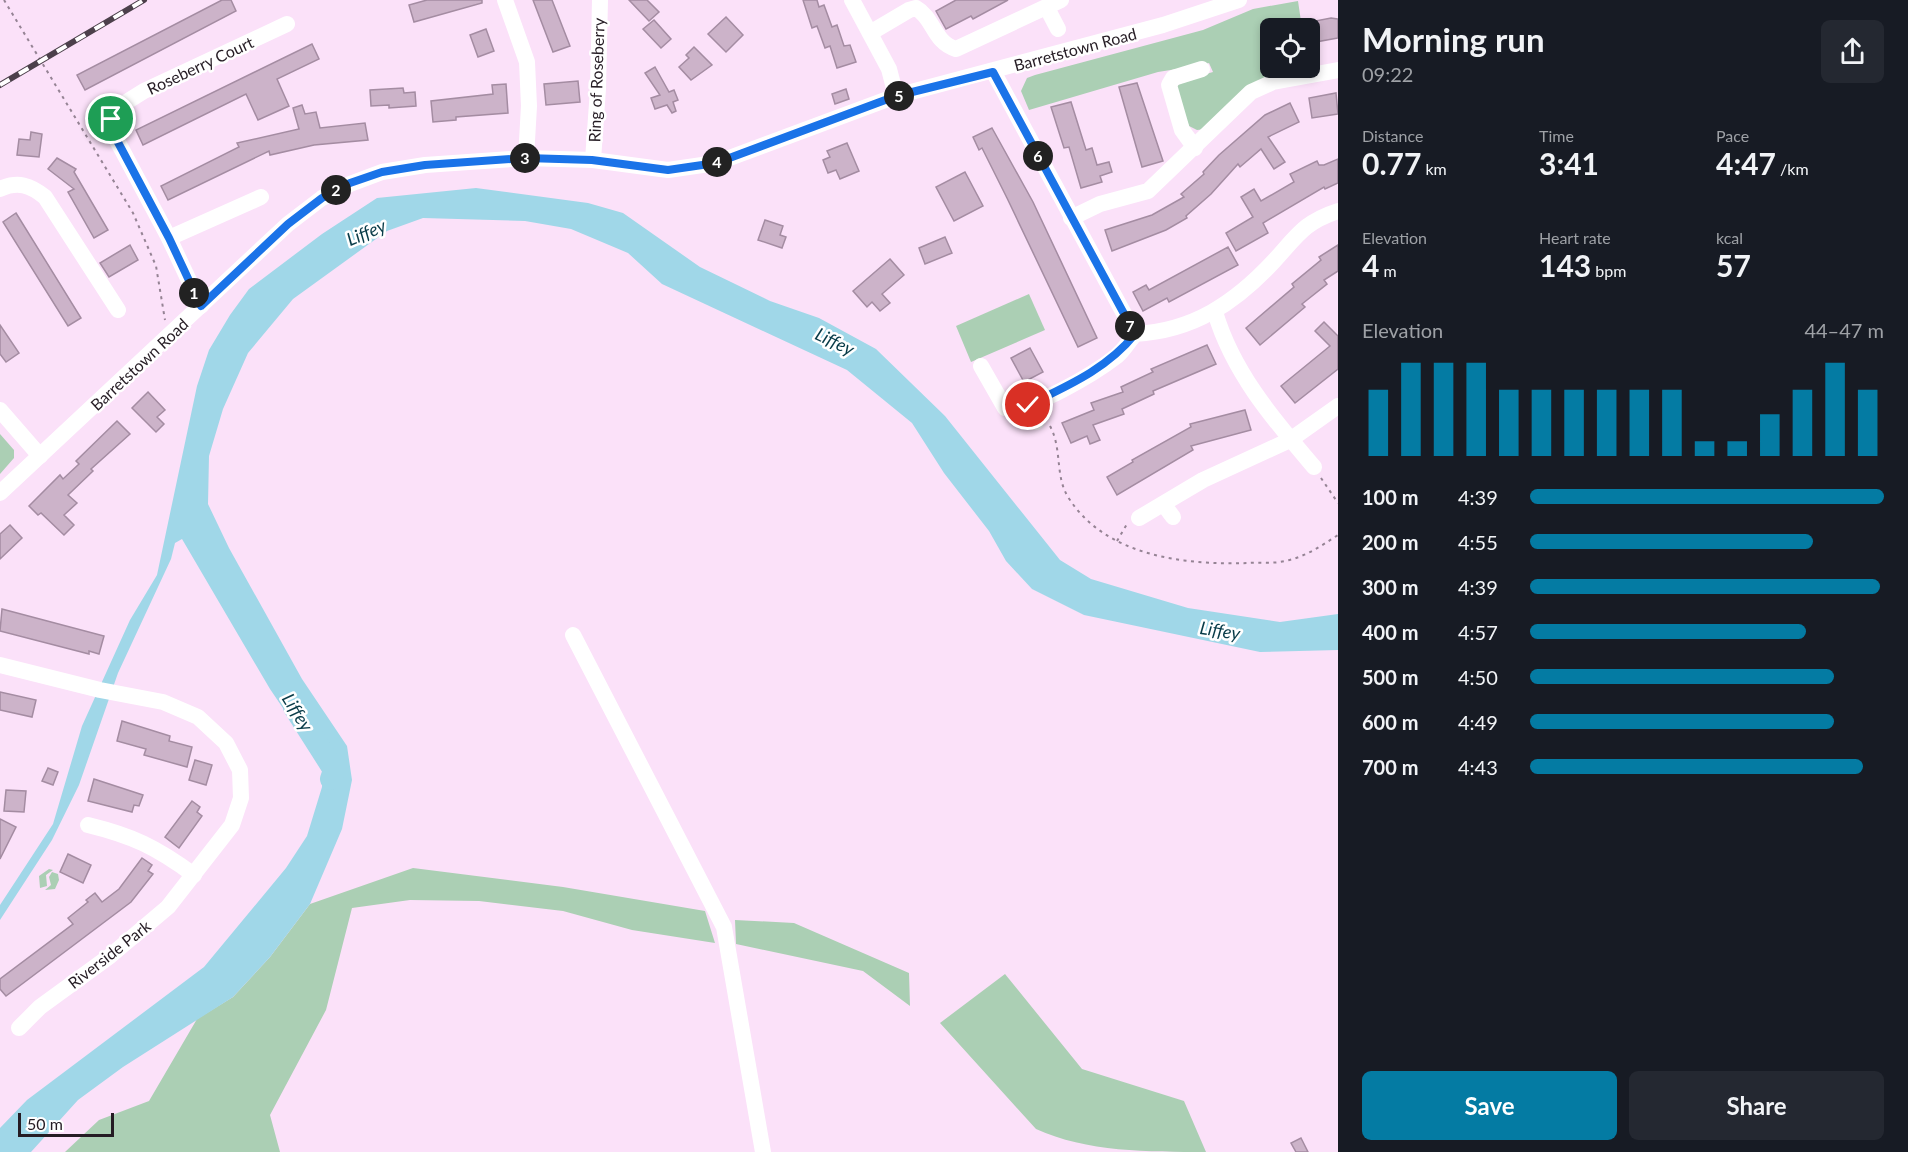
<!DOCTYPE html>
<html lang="en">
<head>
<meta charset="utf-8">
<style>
	:root { --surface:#171b24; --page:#242831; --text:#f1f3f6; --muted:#9ea1a6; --accent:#047ba3 }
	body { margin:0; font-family:Lato,sans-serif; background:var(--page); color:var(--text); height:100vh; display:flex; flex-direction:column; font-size:22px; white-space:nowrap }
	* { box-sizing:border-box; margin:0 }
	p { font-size:20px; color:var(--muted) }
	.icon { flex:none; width:33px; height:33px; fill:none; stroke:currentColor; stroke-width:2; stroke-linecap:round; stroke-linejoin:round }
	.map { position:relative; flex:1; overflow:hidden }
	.details { display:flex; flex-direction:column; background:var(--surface); width:570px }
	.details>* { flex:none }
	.controls { position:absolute; left:1260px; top:18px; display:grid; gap:12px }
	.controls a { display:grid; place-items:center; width:60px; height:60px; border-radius:9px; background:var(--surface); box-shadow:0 3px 9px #0003; font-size:30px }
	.scale { position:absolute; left:18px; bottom:15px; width:96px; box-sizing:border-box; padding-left:6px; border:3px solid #251c24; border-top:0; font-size:16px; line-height:21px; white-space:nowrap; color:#251c24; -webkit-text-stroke:4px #fff; paint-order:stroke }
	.pin { position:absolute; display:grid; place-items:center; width:51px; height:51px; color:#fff; margin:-26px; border:3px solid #fff; border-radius:50%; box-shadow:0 2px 6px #0007 }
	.km { position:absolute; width:30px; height:30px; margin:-15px; border-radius:50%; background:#222; color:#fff; font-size:16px; line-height:30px; text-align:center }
	.round { display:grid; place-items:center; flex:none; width:63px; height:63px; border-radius:9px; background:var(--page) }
	.summary { display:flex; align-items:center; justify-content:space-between; height:102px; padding:0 24px }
	h1 { font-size:33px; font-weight:700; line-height:45px }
	.metrics { display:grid; grid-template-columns:repeat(3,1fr); gap:9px; height:102px; padding:6px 24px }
	.metrics div { display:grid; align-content:center }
	.metrics b { font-size:30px; font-weight:700 }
	.metrics small { font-size:16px; font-weight:400 }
	.metrics p { font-size:16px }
	.chart { height:168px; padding:12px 24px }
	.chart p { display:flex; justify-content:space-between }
	.chart svg { width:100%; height:108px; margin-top:6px; stroke:var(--accent); stroke-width:6 }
	.action { display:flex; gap:12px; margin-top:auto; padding:12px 24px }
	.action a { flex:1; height:69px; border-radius:9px; background:var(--accent); color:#fff; font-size:24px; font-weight:700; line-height:69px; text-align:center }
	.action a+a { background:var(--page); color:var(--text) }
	ul { padding:0 24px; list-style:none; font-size:20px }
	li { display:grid; grid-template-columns:96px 72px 1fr; align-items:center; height:45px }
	li i { height:15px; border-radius:8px; background:var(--accent) }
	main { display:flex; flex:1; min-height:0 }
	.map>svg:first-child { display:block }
	.green { fill:#abcfb4 }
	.water { fill:#a0d7e8 }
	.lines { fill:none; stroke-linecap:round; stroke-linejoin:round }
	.river { stroke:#a0d7e8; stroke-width:22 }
	.building { fill:#ccb3c9; stroke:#a48ca2; stroke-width:1.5 }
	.path { stroke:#958394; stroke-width:2; stroke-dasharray:3 4.5; stroke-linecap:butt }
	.minor { stroke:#fff; stroke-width:16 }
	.rail-casing { stroke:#4c404b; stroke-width:6 }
	.rail { stroke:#fff; stroke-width:4; stroke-dasharray:11; stroke-linecap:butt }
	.route-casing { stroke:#fff; stroke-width:12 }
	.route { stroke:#1a73e8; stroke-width:8 }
	.labels { text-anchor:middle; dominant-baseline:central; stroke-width:5; stroke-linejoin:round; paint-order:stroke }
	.street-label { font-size:16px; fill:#251c24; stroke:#fff }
	.water-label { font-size:18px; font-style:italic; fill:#083b48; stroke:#fff }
</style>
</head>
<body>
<main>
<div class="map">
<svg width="1338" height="1152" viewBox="0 0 1338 1152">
	<rect width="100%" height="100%" fill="#fbe1f9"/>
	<g class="green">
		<path d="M1298 1 1302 28H1270V68H1308L1272 77 1206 129 1197 130 1189 126 1175 89 1182 81 1213 72 1209 63 1184 71 1183 68 1158 72 1029 110 1021 91 1027 78 1035 75 1203 30 1253 9Z"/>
		<path d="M1029 294 1045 330 971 362 956 326Z"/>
		<path d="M0 434 14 450V458L0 474Z"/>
		<path d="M413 868 563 887 705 911 715 943 632 930 563 911 479 901 410 900 352 908 326 1010 270 1115 280 1152H65L99 1120 149 1101 197 1019 233 997 270 957 310 904Z"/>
		<path d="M49 869 53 870 46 875 47 886 40 888 39 876Z"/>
		<path d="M52 872 58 874 59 880 55 889 45 890 51 885 49 877Z"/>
		<path d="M735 920 794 923 909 973 910 1006 863 971 736 944Z"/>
		<path d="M1005 974 1082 1069 1184 1101 1206 1152C1149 1152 1086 1152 1036 1129L940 1023Z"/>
	</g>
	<path class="water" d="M476 188 588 203 623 213 700 267 770 301 819 318 876 349 945 416 1060 560 1091 579 1188 608 1280 622 1338 614V650L1260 652 1084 615 1032 589 1006 561 989 531 944 473 912 423 847 370 662 284 628 253 571 229 525 221 423 218 387 231 293 299 248 353 223 409 209 456 208 504 229 548 302 679 347 746 352 780 342 829 310 904 270 957 233 997 123 1067 78 1100 31 1152H0V1128L27 1100 204 967 286 868 307 836 322 787 324 745 316 736 293 723 270 689 182 539 175 543 171 559 118 673 79 785 52 840 0 920V905L53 824 82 726 130 620 157 575 197 386 209 350 230 315 249 289 322 234 377 198Z"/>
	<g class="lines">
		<path class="river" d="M294 707 334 770 331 779"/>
	</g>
	<g class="building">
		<path d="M222 0H231L236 11 85 90 77 75Z"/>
		<path d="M427 0H482V3L414 22 409 5Z"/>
		<path d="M533 0H552L570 46 553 52Z"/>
		<path d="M629 0H647L659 12 649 21Z"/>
		<path d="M803 0H817L819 7 824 5 832 27 837 25 844 46 850 45 856 62 837 68 830 46 825 48 817 26 812 28Z"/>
		<path d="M956 0H1008L973 19 971 16 946 29 936 11Z"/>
		<path d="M726 17 743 35 726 52 708 34Z"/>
		<path d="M1331 18 1338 19V38L1310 43V22Z"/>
		<path d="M654 20 671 39 661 48 643 29Z"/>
		<path d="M486 29 494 51 478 57 470 35Z"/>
		<path d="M312 44 319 59 277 79 289 106 258 120 246 94 143 145 136 130Z"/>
		<path d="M694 47 712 65 691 80 679 67 689 58 686 55Z"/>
		<path d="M655 67 669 92 674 90 678 100 673 102 676 111 672 113 667 105 655 109 651 98 660 95 645 73Z"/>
		<path d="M578 81 580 102 546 105 544 84Z"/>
		<path d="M1137 83 1163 161 1142 167 1119 87Z"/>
		<path d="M506 84 508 113 456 117V120L433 122 431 101 493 94 492 85Z"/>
		<path d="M403 88 404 93 415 92 416 106 389 108V105L371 106 370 90Z"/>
		<path d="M846 89 849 99 835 104 832 94Z"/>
		<path d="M1336 93 1338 114 1312 118 1309 98Z"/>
		<path d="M1071 102 1086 150 1092 148 1097 165 1109 162 1112 172 1100 176 1102 182 1081 188 1069 147 1064 148 1051 107Z"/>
		<path d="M1290 103 1299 122 1268 137 1285 162 1274 169 1261 149 1240 167 1238 164 1211 194 1186 216 1187 218 1166 230 1112 251 1105 230 1152 215 1184 197 1181 194 1204 174 1203 172 1219 155 1265 115Z"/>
		<path d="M302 105 305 114 316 112 320 128 365 123 368 140 314 145 270 155 269 151 168 200 161 186 239 147 237 143 299 129 293 108Z"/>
		<path d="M992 128 1033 202 1097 338 1078 347 1007 198 982 148 979 150 973 137Z"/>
		<path d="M31 132 42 134 39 157 17 155 19 139 30 140Z"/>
		<path d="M847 143 859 171 840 179 836 170 828 173 823 160 830 157 827 151Z"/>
		<path d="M57 158 76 169 74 172 108 230 94 238 68 192 74 189 48 169Z"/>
		<path d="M1338 159V183L1325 189 1324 187 1263 223 1268 233 1236 251 1226 233 1253 217 1241 197 1254 189 1261 201 1294 182 1290 174 1317 161 1319 165H1324Z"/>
		<path d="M965 172 983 206 954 221 936 187Z"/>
		<path d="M16 213 81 318 68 326 3 222Z"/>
		<path d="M765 220 783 226 780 235 786 237 782 248 758 240Z"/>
		<path d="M945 237 952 253 925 264 919 248Z"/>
		<path d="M130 245 138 260 109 277 100 263Z"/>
		<path d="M1338 245V271L1324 280 1327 284 1302 304 1305 307 1260 345 1246 328 1294 287 1292 284 1321 260 1319 257Z"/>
		<path d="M1228 247 1238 265 1169 302 1167 298 1143 311 1133 292 1146 285 1149 290Z"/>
		<path d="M890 259 904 275 882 294 890 303 880 311 872 302 867 307 853 291Z"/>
		<path d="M1324 322 1338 336V369L1295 403 1281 386 1330 346 1315 331Z"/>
		<path d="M0 325 19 353 6 362 0 354Z"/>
		<path d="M1207 345 1216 364 1153 391 1154 394 1122 409 1124 414 1093 425 1100 440 1090 444 1087 436 1071 443 1062 423 1094 410 1091 403 1123 392 1121 387 1153 372 1151 369Z"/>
		<path d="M1030 348 1043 372 1024 382 1011 358Z"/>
		<path d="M148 392 165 410 157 417 164 424 156 432 132 408Z"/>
		<path d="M1245 410 1251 430 1191 446 1193 450 1117 495 1107 477 1133 462 1132 460 1191 427 1190 424Z"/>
		<path d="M117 421 130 434 91 469 93 471 68 495 77 503 64 515 74 525 64 535 41 513 38 515 29 506 60 475 63 479 79 464 76 461Z"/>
		<path d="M10 525 22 538 0 559V534Z"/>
		<path d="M2 609 104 636 99 654 89 651V654L0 631Z"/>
		<path d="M0 692 36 700 32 717 0 710Z"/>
		<path d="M122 721 170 736 169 741 192 747 187 767 144 755 146 749 117 741Z"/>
		<path d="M195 760 212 765 206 785 189 780Z"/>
		<path d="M48 768 58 772 53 785 42 781Z"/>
		<path d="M94 779 143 795 139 806 134 805 132 812 88 801Z"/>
		<path d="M6 790 26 791 24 812 4 811Z"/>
		<path d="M192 801 200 807 197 812 202 816 179 848 165 837Z"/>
		<path d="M0 819 16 827 0 859Z"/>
		<path d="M68 854 91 865 83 883 60 872Z"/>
		<path d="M142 858 152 865 148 871 153 874 131 902 6 996 0 989V979L73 924 68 918 88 902 86 900 95 893 102 902 119 889Z"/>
		<path d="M1301 1138 1308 1152H1296L1291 1143Z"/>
	</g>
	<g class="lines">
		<g class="path">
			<path d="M4 0 133 213 156 266 165 320"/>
			<path d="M1050 426C1063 450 1054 478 1070 500 1108 557 1186 565 1248 563 1260 562 1273 564 1285 561 1305 557 1321 546 1338 535"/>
			<path d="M1321 478 1338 503"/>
			<path d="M1117 541 1127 524"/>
		</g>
		<g class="minor">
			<path d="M505 0 527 62 529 106 526 158"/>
			<path d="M852 0 889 69 896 96"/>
			<path d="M1047 8 1058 29"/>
			<path d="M870 33 909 10 916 8C934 18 933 42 956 49L1061 0"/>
			<path d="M993 71 1135 334"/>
			<path d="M1195 148 1182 130 1169 85 1173 78 1202 69"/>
			<path d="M593 160 598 89 600 0"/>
			<path d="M0 189C18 181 30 185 45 197L118 310"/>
			<path d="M1071 218 1100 204 1148 191 1251 92 1273 82 1338 70"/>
			<path d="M169 238 261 197"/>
			<path d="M201 306 169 238 113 133 111 119 120 106 144 91 287 24"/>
			<path d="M1215 312C1233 373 1274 420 1314 467"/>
			<path d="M981 366 1005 408C1031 412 1095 373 1117 356 1124 350 1129 341 1135 334 1193 331 1235 303 1274 261 1297 236 1304 222 1338 211"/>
			<path d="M1028 405 1036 422"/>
			<path d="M0 410 40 456"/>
			<path d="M0 493 288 224 322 198 350 184 382 172 425 165 526 158 593 160 668 170 716 163 896 96 1163 25 1239 0"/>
			<path d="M1164 505 1173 517"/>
			<path d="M1139 518 1203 480 1290 440 1338 406"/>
			<path d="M573 635 724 927 763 1152"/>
			<path d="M0 665 100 690 163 702 198 717 226 743 240 770 241 798 232 825 168 907 110 956 40 1007 19 1028"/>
			<path d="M88 825C133 836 156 847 194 875"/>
		</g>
		<g class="rail-casing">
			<path id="rail" d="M0 85 144 0"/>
		</g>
		<use href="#rail" class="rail"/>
	</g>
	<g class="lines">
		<g class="route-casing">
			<path id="route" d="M111 119 113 133 169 238 201 306 288 224 322 198 350 183 382 172 425 165 526 158 592 160 668 170 716 163 896 96 993 72 1135 334C1107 369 1067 386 1028 405"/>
		</g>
		<use href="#route" class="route"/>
	</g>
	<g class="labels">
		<g class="street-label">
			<text transform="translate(1075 49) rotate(-15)">Barretstown Road</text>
			<text transform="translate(200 65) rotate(-25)">Roseberry Court</text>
			<text transform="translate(596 80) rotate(-88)">Ring of Roseberry</text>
			<text transform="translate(139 364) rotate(-43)">Barretstown Road</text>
			<text transform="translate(109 954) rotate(-38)">Riverside Park</text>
		</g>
		<g class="water-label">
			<text transform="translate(366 232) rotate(-23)">Liffey</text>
			<text transform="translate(835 341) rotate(26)">Liffey</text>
			<text transform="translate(1220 630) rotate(9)">Liffey</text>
			<text transform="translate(298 712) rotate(58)">Liffey</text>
		</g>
	</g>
</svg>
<div class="controls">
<a><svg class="icon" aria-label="locate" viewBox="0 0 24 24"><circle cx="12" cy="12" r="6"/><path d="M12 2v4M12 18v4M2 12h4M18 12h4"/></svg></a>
</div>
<div class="scale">50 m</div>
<div class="pin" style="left:111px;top:119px;background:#1e9e55"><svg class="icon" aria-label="arrive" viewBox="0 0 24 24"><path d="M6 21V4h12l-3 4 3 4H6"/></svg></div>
<div class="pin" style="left:1028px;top:405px;background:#d93025"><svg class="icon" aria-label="check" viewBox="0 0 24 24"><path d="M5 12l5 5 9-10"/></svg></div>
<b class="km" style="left:194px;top:293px">1</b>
<b class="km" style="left:336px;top:190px">2</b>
<b class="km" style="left:525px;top:158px">3</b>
<b class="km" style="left:717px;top:162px">4</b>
<b class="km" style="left:899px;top:96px">5</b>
<b class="km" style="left:1038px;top:156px">6</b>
<b class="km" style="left:1130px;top:326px">7</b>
</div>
<section class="details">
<div class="summary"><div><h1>Morning run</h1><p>09:22</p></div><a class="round"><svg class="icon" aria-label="share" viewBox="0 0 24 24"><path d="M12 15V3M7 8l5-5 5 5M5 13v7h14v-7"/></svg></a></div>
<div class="metrics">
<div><p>Distance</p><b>0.77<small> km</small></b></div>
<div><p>Time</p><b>3:41</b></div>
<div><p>Pace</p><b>4:47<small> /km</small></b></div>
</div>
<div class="metrics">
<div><p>Elevation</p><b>4<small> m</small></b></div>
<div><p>Heart rate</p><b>143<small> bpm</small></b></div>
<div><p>kcal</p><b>57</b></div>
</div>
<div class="chart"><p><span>Elevation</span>44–47 m</p>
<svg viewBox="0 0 160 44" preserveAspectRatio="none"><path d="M5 44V17M15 44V6M25 44V6M35 44V6M45 44V17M55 44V17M65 44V17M75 44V17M85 44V17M95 44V17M105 44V38M115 44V38M125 44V27M135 44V17M145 44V6M155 44V17"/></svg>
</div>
<ul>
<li><b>100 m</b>4:39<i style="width:100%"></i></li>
<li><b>200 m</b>4:55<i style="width:80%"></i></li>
<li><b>300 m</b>4:39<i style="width:99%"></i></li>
<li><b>400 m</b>4:57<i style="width:78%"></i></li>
<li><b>500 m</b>4:50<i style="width:86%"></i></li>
<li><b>600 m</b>4:49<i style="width:86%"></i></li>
<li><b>700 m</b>4:43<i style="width:94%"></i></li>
</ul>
<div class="action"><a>Save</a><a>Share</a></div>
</section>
</main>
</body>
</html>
